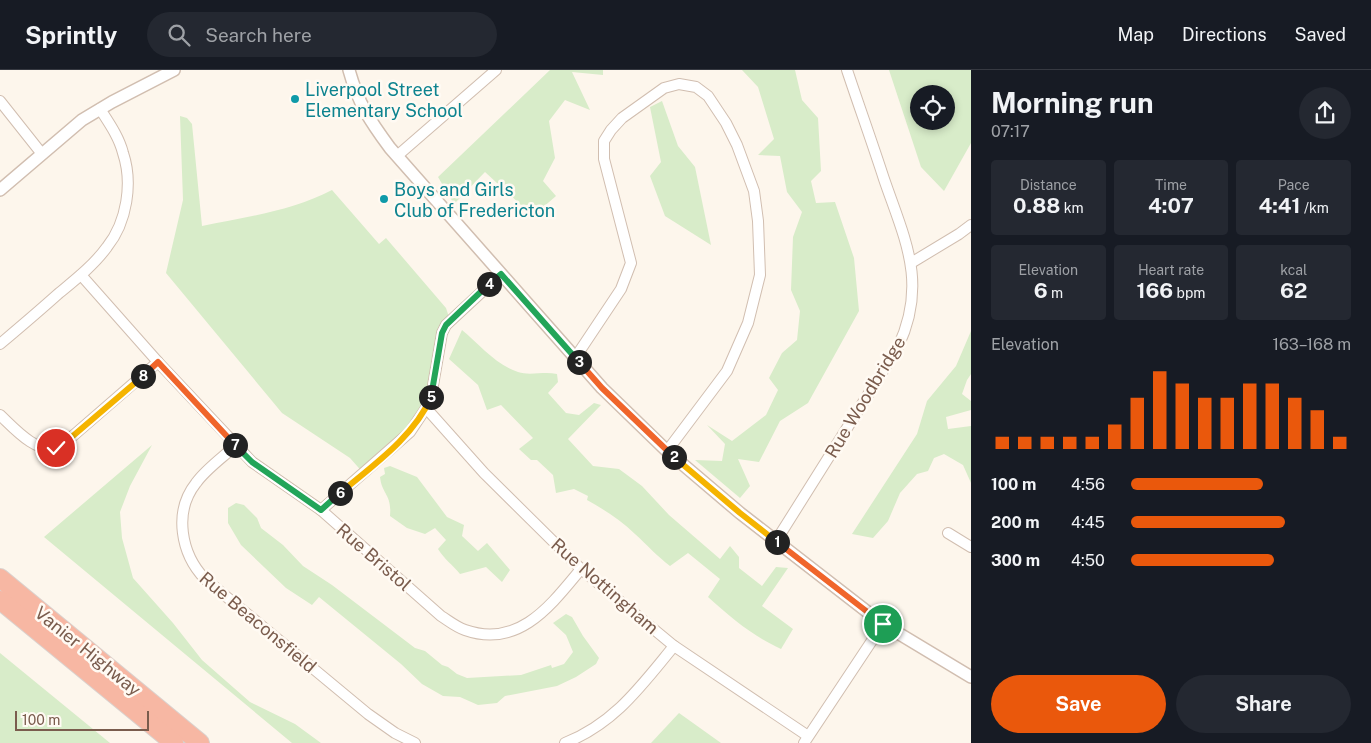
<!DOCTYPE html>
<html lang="en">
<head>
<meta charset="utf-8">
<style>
	:root { --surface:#171b24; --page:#242831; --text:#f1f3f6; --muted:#9ea1a6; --line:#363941; --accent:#ea580c }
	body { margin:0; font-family:"Public Sans",sans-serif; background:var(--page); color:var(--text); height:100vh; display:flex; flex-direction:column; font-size:19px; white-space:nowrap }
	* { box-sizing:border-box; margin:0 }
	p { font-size:16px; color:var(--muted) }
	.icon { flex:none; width:28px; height:28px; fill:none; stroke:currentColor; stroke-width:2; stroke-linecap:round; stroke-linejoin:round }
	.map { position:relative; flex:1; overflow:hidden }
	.side { display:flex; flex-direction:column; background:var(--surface); width:400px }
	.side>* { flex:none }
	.buttons { position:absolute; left:910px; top:15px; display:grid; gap:10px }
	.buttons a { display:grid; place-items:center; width:45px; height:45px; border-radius:50%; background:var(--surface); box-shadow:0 2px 8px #0003; font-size:25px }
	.scale { position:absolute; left:15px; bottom:12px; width:134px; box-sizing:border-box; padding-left:5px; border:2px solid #7a5c4d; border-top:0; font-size:14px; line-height:18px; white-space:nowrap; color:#7a5c4d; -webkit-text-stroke:4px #fffaf3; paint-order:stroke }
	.pin { position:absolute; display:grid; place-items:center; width:42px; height:42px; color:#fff; margin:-21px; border:2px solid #fff; border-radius:50%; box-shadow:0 1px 5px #0007 }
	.km { position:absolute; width:25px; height:25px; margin:-12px; border-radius:50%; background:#222; color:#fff; font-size:14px; line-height:25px; text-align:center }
	.round { display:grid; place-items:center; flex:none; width:52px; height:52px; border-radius:26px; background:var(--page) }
	.summary { display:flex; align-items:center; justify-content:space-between; height:85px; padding:0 20px }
	h1 { font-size:28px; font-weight:700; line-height:38px }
	.stats { display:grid; grid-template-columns:repeat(3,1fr); gap:8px; height:85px; padding:5px 20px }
	.stats div { display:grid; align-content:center; border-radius:5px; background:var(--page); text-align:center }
	.stats b { font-size:21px; font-weight:700 }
	.stats small { font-size:14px; font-weight:400 }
	.stats p { font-size:14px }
	.chart { height:140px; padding:10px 20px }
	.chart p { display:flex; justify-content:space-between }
	.chart svg { width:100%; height:90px; margin-top:5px; stroke:var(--accent); stroke-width:6 }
	.cta { display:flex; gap:10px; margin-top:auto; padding:10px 20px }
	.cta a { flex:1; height:58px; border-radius:30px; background:var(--accent); color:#fff; font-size:20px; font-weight:700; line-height:58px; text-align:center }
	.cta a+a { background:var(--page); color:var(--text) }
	ul { padding:0 20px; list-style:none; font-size:16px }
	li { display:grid; grid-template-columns:80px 60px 1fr; align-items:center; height:38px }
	li i { height:12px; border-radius:6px; background:var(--accent) }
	header { display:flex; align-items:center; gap:30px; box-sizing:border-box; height:70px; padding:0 25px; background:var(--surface); border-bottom:1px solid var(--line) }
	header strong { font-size:24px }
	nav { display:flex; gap:28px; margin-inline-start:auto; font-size:18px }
	.search { width:350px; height:45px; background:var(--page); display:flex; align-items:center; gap:12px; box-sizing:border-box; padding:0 18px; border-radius:28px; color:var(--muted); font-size:19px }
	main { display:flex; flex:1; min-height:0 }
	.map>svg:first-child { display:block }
	.green { fill:#d8ecc9; fill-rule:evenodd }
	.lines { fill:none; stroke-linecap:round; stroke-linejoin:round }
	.minor-casing { stroke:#d1beb0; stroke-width:12 }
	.tertiary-casing { stroke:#d1beb0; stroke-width:14 }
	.motorway-casing { stroke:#dad1cd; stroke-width:20 }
	.minor { stroke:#fff; stroke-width:10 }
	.tertiary { stroke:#fff; stroke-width:11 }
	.motorway { stroke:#f7b7a3; stroke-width:18 }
	.split-1-casing { stroke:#fff; stroke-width:10 }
	.split-2-casing { stroke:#fff; stroke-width:10 }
	.split-3-casing { stroke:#fff; stroke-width:10 }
	.split-4-casing { stroke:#fff; stroke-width:10 }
	.split-5-casing { stroke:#fff; stroke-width:10 }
	.split-6-casing { stroke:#fff; stroke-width:10 }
	.split-7-casing { stroke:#fff; stroke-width:10 }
	.split-8-casing { stroke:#fff; stroke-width:10 }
	.split-9-casing { stroke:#fff; stroke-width:10 }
	.split-1 { stroke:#f0652b; stroke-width:6 }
	.split-2 { stroke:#f5b400; stroke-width:6 }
	.split-3 { stroke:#f0652b; stroke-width:6 }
	.split-4 { stroke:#22a559; stroke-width:6 }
	.split-5 { stroke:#22a559; stroke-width:6 }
	.split-6 { stroke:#f5b400; stroke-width:6 }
	.split-7 { stroke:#22a559; stroke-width:6 }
	.split-8 { stroke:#f0652b; stroke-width:6 }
	.split-9 { stroke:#f5b400; stroke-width:6 }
	.culture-dot { fill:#0f9aa8; stroke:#fffaf3; stroke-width:2 }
	.labels { text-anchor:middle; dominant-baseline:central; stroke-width:5; stroke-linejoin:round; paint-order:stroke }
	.culture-label { font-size:18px; fill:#0d838f; stroke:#fffaf3; text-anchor:start }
	.street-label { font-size:18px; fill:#7a5c4d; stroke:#fffaf3 }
</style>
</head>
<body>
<header>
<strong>Sprintly</strong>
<div class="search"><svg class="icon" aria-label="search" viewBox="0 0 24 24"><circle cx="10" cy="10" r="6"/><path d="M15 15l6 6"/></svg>Search here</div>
<nav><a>Map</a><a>Directions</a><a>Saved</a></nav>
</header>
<main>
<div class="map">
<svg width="971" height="673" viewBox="0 0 971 673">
	<rect width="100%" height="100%" fill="#fdf6ec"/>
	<g class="green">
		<path d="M550 0H603V5L572 2 590 40 565 30 549 51 555 88 543 111 556 126 533 146 485 102 454 134 438 107Z"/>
		<path d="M742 0H795L802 30 818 48 821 101 811 111 816 133 835 132 854 188 859 241 808 333 780 351 759 392 738 389 750 416 740 428 695 390 722 391 725 374 707 355 732 371 766 345 778 320 769 308 782 283 797 270 800 241 791 220 793 167 802 142 787 122 780 86 758 85 774 69 758 17Z"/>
		<path d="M889 0H971V73L944 121 921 97ZM919 24H946V51H919Z"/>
		<path d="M662 31 678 76 695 97 711 175 665 146 650 106 661 92 650 37Z"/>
		<path d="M180 46 187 48 192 54 202 156C245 147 292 141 332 120L379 174 386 168 446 238 450 250 426 338 365 405 350 388 282 343 166 203 183 130Z"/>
		<path d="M462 260C479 274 496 295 518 302 530 306 544 301 557 304L558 312 548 323 566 343 579 345 594 333 601 335 568 369 593 396 619 399 642 416 669 445 720 489 730 476 739 487V498L762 516 776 497 788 498 762 536 793 559 781 579C751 565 733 549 708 527L720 509 688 483 670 496C657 486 647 475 635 464 621 450 603 439 587 430L588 426 574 419 556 423 553 405 537 390H531L519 379 533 368 501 335 487 340 478 315 449 289Z"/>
		<path d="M971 261V304L967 310 962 324 971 331V340L946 347 948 359 971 356V413L963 395 944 384 934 388 928 401 917 404 900 423 888 451 873 468 852 464 917 364 927 331 956 296Z"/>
		<path d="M152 375 130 416 120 442 122 468 133 508 173 553 202 590 250 632 295 654 321 673H292L44 467Z"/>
		<path d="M390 396 417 407 447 447 464 455 462 466 478 481 487 473 510 500 502 512 486 497 460 504C453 495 444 489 438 479L446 470 435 458 425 464 407 458 390 446C392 424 382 425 380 407L385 404 384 398Z"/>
		<path d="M236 433 244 435 257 448 261 458 283 475 303 496 332 515 415 578 425 581 442 595 448 597 457 604 467 608 521 605 551 595 552 598 564 594 573 582 566 565 553 553 566 544 572 547 583 566 599 588 596 594 576 607 557 616 505 626 497 633 478 635 460 627 443 626 422 614 401 594 319 527 312 535 286 518 241 475 228 453V438Z"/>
		<path d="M0 583 110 673H0Z"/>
		<path d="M679 643 721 673H651Z"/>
	</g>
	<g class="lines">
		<g class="minor-casing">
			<g id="minor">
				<path d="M0 31 42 84"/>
				<path d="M397 86 496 0"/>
				<path d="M911 193 959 164 971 155"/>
				<path d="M81 205 158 292 252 392 321 440 441 546C449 551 456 557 465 560 519 579 551 535 581 499"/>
				<path d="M0 274C19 258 39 241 58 224 75 210 94 195 107 177 127 152 133 113 123 83 119 67 109 53 100 39"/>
				<path d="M575 288 621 219 631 193 604 89V71L611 60 622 48 664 18 679 14 696 17 708 26 726 53 737 75 754 121 758 151 760 205 748 253 727 301 667 381"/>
				<path d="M426 338 484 403 581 499 674 576 808 666"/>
				<path d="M0 345C13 357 37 385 57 377 60 376 64 373 67 371L158 292"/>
				<path d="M235 376C222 388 206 399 196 413 173 442 181 484 205 509L368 644 395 663 415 673"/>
				<path d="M321 440 410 362 426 338 431 327 442 263 446 255 501 204"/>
				<path d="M948 463 971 477"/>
				<path d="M776 471 898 277C928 213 905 170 884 109 872 72 859 36 847 0"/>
				<path d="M565 673C615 653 641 616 674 576"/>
				<path d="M804 673 883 554"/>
			</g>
		</g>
		<g class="tertiary-casing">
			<g id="tertiary">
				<path d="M349 0C358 33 370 51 390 78L602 318 667 381 740 443 883 554 971 607"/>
				<path d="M0 120 82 50 112 32 174 0"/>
			</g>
		</g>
		<g class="motorway-casing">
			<g id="motorway">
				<path d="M0 508 200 673"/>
				<path d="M0 530 174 673"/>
			</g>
		</g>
		<use href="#minor" class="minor"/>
		<use href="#tertiary" class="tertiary"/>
		<use href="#motorway" class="motorway"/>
	</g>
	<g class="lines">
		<g class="split-1-casing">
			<path id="split-1" d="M777 472 883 554"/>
		</g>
		<g class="split-2-casing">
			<path id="split-2" d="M674 387 740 443 777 472"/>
		</g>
		<g class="split-3-casing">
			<path id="split-3" d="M579 292 602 318 674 387"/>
		</g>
		<g class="split-4-casing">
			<path id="split-4" d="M489 214 501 204 579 292"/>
		</g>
		<g class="split-5-casing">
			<path id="split-5" d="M431 327 442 263 446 255 489 214"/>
		</g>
		<g class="split-6-casing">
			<path id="split-6" d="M340 423C372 396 414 367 431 327"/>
		</g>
		<g class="split-7-casing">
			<path id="split-7" d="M235 375 252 392 321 440 340 423"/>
		</g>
		<g class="split-8-casing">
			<path id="split-8" d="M143 306 158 292 235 375"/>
		</g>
		<g class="split-9-casing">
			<path id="split-9" d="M56 378 67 371 143 306"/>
		</g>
		<use href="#split-1" class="split-1"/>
		<use href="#split-2" class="split-2"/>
		<use href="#split-3" class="split-3"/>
		<use href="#split-4" class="split-4"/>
		<use href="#split-5" class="split-5"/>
		<use href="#split-6" class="split-6"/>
		<use href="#split-7" class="split-7"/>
		<use href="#split-8" class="split-8"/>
		<use href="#split-9" class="split-9"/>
	</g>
	<g class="culture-dot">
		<circle cx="295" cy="29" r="5"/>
		<circle cx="384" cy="129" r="5"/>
	</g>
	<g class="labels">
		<g class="culture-label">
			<text x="305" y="19">Liverpool Street<tspan x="305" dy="21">Elementary School</tspan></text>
			<text x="394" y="119">Boys and Girls<tspan x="394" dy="21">Club of Fredericton</tspan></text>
		</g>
		<g class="street-label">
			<text transform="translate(865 327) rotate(-59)">Rue Woodbridge</text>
			<text transform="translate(374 487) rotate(41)">Rue Bristol</text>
			<text transform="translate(605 516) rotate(41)">Rue Nottingham</text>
			<text transform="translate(258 552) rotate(40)">Rue Beaconsfield</text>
			<text transform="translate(88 581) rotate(39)">Vanier Highway</text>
		</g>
	</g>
</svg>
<div class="buttons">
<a><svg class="icon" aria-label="locate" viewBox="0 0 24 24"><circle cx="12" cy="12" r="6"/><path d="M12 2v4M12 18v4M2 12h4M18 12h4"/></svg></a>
</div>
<div class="scale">100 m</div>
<div class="pin" style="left:883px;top:554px;background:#1e9e55"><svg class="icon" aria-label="arrive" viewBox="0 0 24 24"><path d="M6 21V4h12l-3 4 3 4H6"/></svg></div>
<div class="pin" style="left:56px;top:378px;background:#d93025"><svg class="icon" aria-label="check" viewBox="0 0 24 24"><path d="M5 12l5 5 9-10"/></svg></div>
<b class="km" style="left:777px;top:472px">1</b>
<b class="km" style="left:674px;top:387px">2</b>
<b class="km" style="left:579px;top:292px">3</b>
<b class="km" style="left:489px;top:214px">4</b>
<b class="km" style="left:431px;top:327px">5</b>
<b class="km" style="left:340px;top:423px">6</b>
<b class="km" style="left:235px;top:375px">7</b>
<b class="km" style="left:143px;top:306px">8</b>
</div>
<section class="side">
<div class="summary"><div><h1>Morning run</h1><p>07:17</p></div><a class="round"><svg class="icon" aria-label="share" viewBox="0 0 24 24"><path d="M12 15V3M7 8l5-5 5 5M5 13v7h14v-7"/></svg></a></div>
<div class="stats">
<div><p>Distance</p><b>0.88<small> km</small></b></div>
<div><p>Time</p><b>4:07</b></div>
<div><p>Pace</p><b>4:41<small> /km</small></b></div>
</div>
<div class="stats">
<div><p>Elevation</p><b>6<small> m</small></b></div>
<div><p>Heart rate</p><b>166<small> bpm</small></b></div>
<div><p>kcal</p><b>62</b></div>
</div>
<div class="chart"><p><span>Elevation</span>163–168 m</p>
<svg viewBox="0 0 160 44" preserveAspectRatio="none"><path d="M5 44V38M15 44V38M25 44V38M35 44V38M45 44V38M55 44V32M65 44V19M75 44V6M85 44V12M95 44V19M105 44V19M115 44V12M125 44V12M135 44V19M145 44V25M155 44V38"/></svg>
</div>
<ul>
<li><b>100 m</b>4:56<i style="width:60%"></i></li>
<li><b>200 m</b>4:45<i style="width:70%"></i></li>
<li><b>300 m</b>4:50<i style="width:65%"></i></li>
</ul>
<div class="cta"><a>Save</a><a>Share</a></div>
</section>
</main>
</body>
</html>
